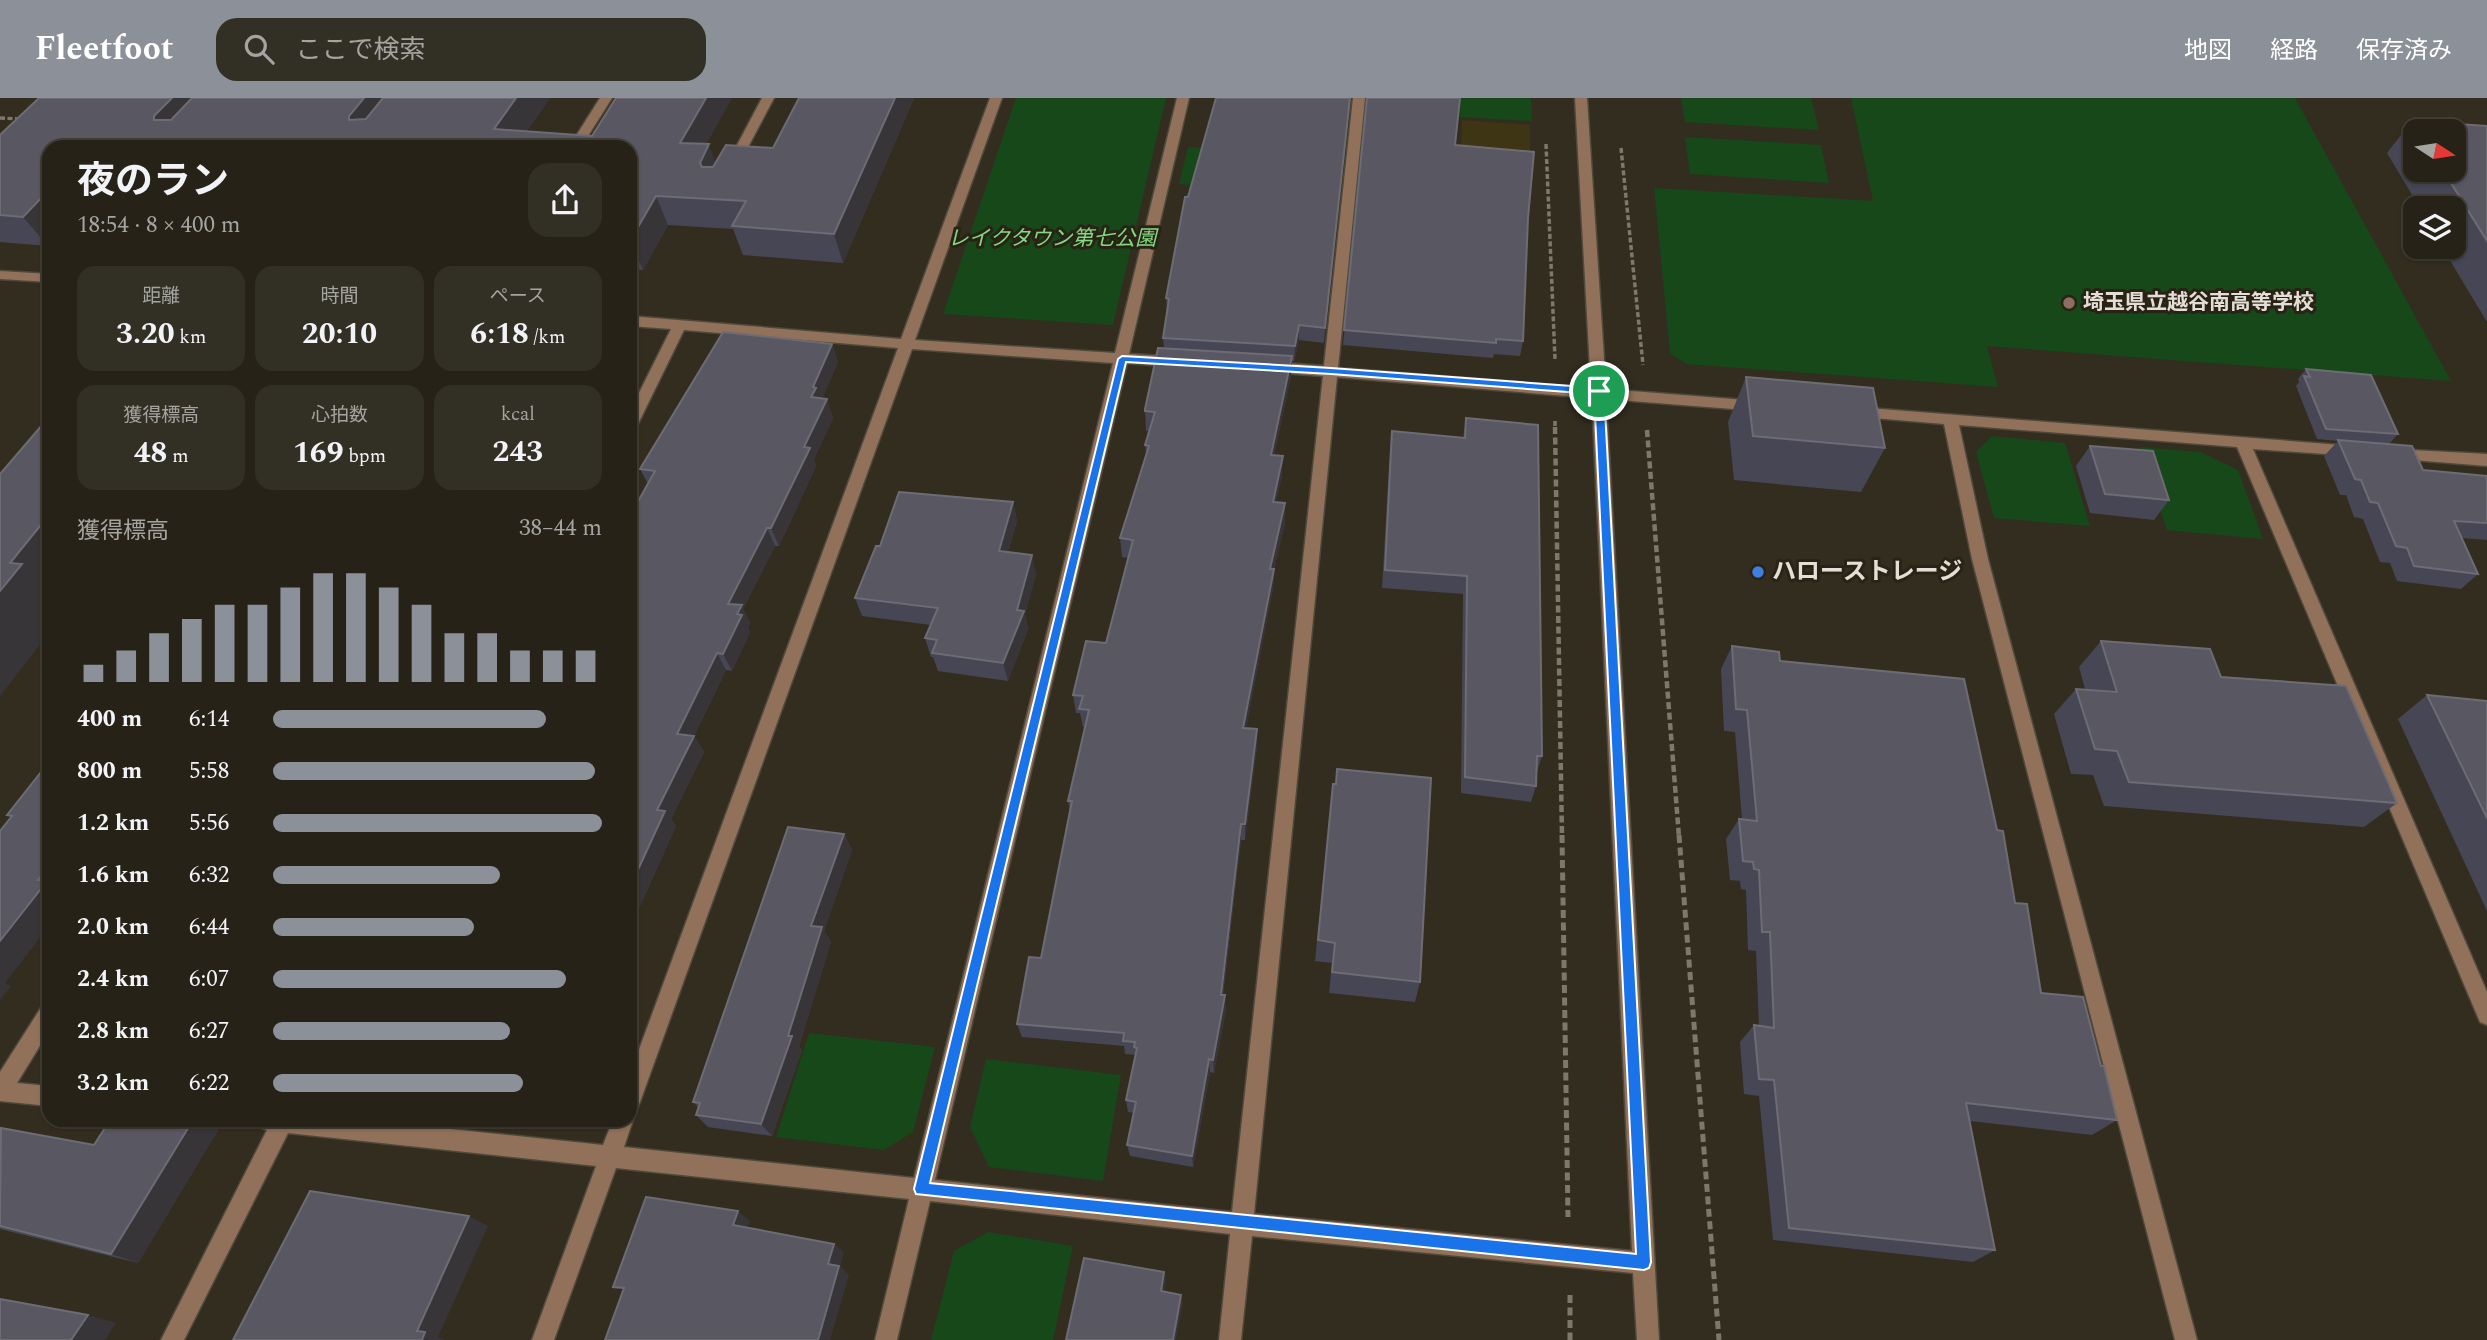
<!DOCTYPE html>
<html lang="ja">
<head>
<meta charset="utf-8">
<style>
	:root { --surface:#262217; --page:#322f24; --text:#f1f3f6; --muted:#a4a4a1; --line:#423f36; --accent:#8c9099 }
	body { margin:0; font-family:Spectral,"Noto Sans JP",serif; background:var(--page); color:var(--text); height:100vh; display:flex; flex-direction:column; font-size:26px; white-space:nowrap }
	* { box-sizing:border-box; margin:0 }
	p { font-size:23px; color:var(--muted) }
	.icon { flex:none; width:38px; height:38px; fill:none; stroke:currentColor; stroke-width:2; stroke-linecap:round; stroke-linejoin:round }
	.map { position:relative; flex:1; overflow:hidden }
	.sheet { position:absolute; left:42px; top:42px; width:595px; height:987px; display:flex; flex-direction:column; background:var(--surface); border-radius:21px; box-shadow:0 2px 5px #0004,0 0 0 2px var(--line) }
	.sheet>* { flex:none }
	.needle { width:46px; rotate:102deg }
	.fabs { position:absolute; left:2403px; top:21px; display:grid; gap:14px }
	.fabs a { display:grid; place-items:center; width:63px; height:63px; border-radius:14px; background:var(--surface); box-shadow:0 2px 5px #0004,0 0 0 2px var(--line); font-size:35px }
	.pin { position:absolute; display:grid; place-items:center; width:60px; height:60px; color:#fff; margin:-30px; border:4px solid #fff; border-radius:50%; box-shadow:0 2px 7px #0007 }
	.round { display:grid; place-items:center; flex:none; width:74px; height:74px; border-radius:21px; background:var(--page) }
	.head { display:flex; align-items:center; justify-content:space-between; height:119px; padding:0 35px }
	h1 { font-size:38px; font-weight:700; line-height:52px }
	.stats { display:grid; grid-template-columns:repeat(3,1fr); gap:10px; height:119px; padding:7px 35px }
	.stats div { display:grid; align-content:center; border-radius:18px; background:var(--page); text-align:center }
	.stats b { font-size:30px; font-weight:700 }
	.stats small { font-size:19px; font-weight:400 }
	.stats p { font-size:19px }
	.chart { height:196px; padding:14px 35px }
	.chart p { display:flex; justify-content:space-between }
	.chart svg { width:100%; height:126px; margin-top:7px; stroke:var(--accent); stroke-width:6 }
	ul { padding:0 35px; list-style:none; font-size:23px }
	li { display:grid; grid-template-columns:112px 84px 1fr; align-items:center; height:52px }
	li i { height:18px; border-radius:9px; background:var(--accent) }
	header { display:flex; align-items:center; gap:42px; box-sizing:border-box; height:98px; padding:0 35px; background:var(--accent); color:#fff }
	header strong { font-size:33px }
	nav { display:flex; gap:38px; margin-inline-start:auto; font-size:24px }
	.search { width:490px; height:63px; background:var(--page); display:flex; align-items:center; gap:18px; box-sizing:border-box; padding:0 24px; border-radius:21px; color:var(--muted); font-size:26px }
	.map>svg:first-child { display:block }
	.green { fill:#174819 }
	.sand { fill:#3d3514 }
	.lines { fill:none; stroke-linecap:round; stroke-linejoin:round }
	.minor-casing { stroke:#4f493c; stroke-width:3 }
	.path-far2 { stroke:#7d786c; stroke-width:3.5; stroke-dasharray:5 2.5; stroke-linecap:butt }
	.path-far1 { stroke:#7d786c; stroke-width:4.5; stroke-dasharray:7 3.5; stroke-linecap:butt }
	.path { stroke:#7d786c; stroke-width:5; stroke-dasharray:8 4.5; stroke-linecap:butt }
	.minor { fill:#91715a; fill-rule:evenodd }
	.wall { fill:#474654; fill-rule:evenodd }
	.shaded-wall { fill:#383539 }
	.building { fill:#585762; stroke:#6d6c74; stroke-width:2 }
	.route { fill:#1a73e8; stroke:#fff; stroke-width:2; fill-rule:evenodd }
	.education-dot { fill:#8d6e63; stroke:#292315; stroke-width:2.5 }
	.shop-dot { fill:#3f7fe0; stroke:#292315; stroke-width:2.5 }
	.labels { text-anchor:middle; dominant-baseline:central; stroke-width:6; stroke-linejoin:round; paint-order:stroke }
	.far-park-label { font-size:21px; font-style:italic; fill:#82d981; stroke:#292315 }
	.far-poi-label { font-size:21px; font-weight:bold; fill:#e3dfd6; stroke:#292315; text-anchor:start }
	.poi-label { font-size:24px; font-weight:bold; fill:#e3dfd6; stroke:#292315; text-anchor:start }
</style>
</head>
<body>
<header>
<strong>Fleetfoot</strong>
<div class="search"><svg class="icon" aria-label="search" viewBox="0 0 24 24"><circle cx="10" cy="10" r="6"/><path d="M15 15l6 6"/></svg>ここで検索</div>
<nav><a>地図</a><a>経路</a><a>保存済み</a></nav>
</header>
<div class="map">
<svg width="2487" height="1242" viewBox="0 0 2487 1242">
	<rect width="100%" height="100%" fill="#332d1f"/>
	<g class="green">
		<path d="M1016 0H1166L1113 227 943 216Z"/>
		<path d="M1460 0H1531L1532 23 1460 19Z"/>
		<path d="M1681 0H1811L1819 32 1685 24Z"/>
		<path d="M1851 0H2295L2451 283 1987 248 1998 289 1686 266 1670 255 1654 90 1873 103Z"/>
		<path d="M1685 39 1821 47 1829 85 1690 76Z"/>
		<path d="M1188 49 1256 53 1250 91 1179 86Z"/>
		<path d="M1992 338 2065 345 2090 428 1994 420 1976 354Z"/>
		<path d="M2140 349 2200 354 2238 372 2263 441 2167 432Z"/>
		<path d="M809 935 935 949 913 1034 884 1052 776 1039Z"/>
		<path d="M986 961 1121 977 1103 1083 989 1069 970 1029Z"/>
		<path d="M988 1134 1073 1148 1053 1242H931L954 1153Z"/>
	</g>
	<path class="sand" d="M1462 22 1530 27V60L1461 56Z"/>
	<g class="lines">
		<g class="minor-casing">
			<g id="minor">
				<path d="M600 0H612L581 49H569Z"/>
				<path d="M762 0H774L738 68 732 72 728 71 726 68Z"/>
				<path d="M990 0H1002L915 242 1115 255 1177 0H1189L1129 256 1178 259 1185 264 1178 269 1127 265 935 1082 1232 1114 1323 278 1269 274 1262 269 1269 264 1324 268 1353 0H1365L1338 270 1591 290 1575 0H1587L1606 291 1758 303 1765 308 1758 313 1606 301 1659 1242H1637L1633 1175 1252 1138 1241 1242H1219L1230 1136 930 1103 897 1242H875L909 1101 616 1070 554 1242H532L596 1068 288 1035 184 1242H161L267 1032 260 1029 257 1022H365L603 1047 613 1022H630V1014L633 1022 624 1049 914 1080 1113 265 912 251 640 1004 637 1011 630 1014V976L898 250 684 232 637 328 630 333V313L671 231 630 228V218L901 241ZM1337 279 1592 300 1632 1153 1254 1116Z"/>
				<path d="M0 173 49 176V184L0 181Z"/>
				<path d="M1855 309 2354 348 2362 353 2354 358 2253 351 2487 894V927L2480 924 2477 917 2237 349 1959 327 1988 461 2197 1242H2175L1972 461 1944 326 1850 318 1848 314 1850 310Z"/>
				<path d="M2393 351 2487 356V368L2388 360 2385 356 2388 352Z"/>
				<path d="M49 905V933L17 985 49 988V1008L0 1003V974L42 908Z"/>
			</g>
		</g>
		<g class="path-far2">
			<path d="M0 20 20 21"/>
			<path d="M1546 46 1555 261"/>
			<path d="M1621 50 1643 267"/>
			<path d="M1555 323V331"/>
		</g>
		<g class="path-far1">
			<path d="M1555 329 1562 739"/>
			<path d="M1647 332 1679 739"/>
		</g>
		<g class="path">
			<path d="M1562 737 1568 1119"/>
			<path d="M1679 737 1719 1242"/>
			<path d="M1570 1197V1242"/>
		</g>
		<use href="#minor" class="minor"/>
	</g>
	<g class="wall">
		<path d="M39 0H550L527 33 706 46 716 66 773 50 799 0H914L843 165 743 157 733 131 668 127 643 172 630 171V49H49V146L48 148 0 144V37Z"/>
		<path d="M1350 0 1324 245 1299 242 1294 263H1292L1291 278 1274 357 1282 378 1276 404 1285 405V425L1274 471 1273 490 1246 630 1257 648 1245 742H1241L1223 897 1226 911 1214 975 1210 974 1193 1069 1130 1058 1127 1047 1134 1015 1128 1014 1126 1002 1135 957 1125 956 1124 948 1022 939 1017 926 1041 860 1070 713 1068 703 1085 629H1083L1080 615H1076L1073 597 1106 545 1128 460 1122 459 1120 440 1146 357 1145 347 1149 333H1146L1145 311 1164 250 1163 240 1167 215 1166 200 1188 99Z"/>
		<path d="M1367 0 1455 47 1528 120 1523 243 1520 258 1494 256 1493 260 1343 247Z"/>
		<path d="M2412 23 2487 28V224L2442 149H2454V110H2420L2387 55ZM2415 33H2454V72H2415Z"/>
		<path d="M832 246 838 264 822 300 827 301 833 320 814 361 816 368 779 448H775L743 511 750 525 748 529 750 534 732 573 726 572 694 638 704 654 671 721 676 728 630 830 648 386 640 371Z"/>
		<path d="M2306 271 2398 336 2389 346 2423 372 2487 378V442L2462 440 2478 476 2461 491 2397 483 2390 465 2380 464 2363 421 2354 419 2346 397H2340L2324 358 2338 343 2317 341 2296 288 2299 284 2298 281Z"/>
		<path d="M1746 279 1885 350 1861 394 1734 382 1728 324Z"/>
		<path d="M1466 320 1542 658 1537 674 1536 688 1531 704 1461 695 1463 496 1382 490 1390 351 1392 333 1463 340Z"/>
		<path d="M2090 348 2169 402 2154 422 2090 415 2076 368Z"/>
		<path d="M1013 404 1017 423 1008 454 1036 476 1025 516 1028 531 1008 583 938 573 933 559H931L925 540 931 527 862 518 855 500 880 448Z"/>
		<path d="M2101 543 2221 579 2397 705 2364 729 2104 708 2093 677 2071 676 2054 616 2076 591H2085L2079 569Z"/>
		<path d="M1732 548 1780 563 1997 732 2015 805 2041 895 2117 1022 2092 1037 1970 1023 1995 1152 1973 1164 1773 1142 1759 998 1744 996 1740 944 1754 927 1759 928 1756 853 1748 852 1746 792 1741 791 1740 783 1730 782 1726 741 1739 721H1742L1735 634 1724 633 1721 571Z"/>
		<path d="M2427 597 2487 603V813L2398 621Z"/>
		<path d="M1333 686 1420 884 1415 904 1329 895 1332 865 1315 863Z"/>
		<path d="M844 736 852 752 824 833 831 844 799 948 802 952 772 1038 708 1029 696 1017 698 1009 693 1004Z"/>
		<path d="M110 1022H224L138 1165 0 1131V1032L94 1047Z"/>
	</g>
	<g class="shaded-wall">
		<path d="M172 0H219L175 49 154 22V18Z"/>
		<path d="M364 0H404L366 49 349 22V18Z"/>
		<path d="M516 0H550L516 49 494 31Z"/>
		<path d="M706 0H732L691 74 680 45Z"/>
		<path d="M895 0H914L843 165 834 136Z"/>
		<path d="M1350 0 1324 245 1325 230Z"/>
		<path d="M709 46 719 76 711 94 700 65Z"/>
		<path d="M45 96 49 102V146L48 148 23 119Z"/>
		<path d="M656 98 668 127 643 172 630 143Z"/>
		<path d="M1299 227V242L1294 263 1295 248Z"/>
		<path d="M630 240 636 252 630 262Z"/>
		<path d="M832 246 838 264 821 304 811 299 813 289Z"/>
		<path d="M1292 258 1291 278 1270 376 1271 357Z"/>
		<path d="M827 301 833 320 814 361 816 368 779 448 771 430 804 349Z"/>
		<path d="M1283 358 1282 378 1272 423 1273 404Z"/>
		<path d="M1013 404 1017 423 1003 472 999 453Z"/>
		<path d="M1285 405V425L1270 489V471Z"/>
		<path d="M49 417V535L0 598V493L10 465Z"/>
		<path d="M767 430 775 448 743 511 750 525 748 529 750 534 732 573 723 556 728 506Z"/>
		<path d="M1032 457 1036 476 1025 516 1028 531 1008 583 1003 565Z"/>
		<path d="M1274 471 1273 490 1243 647V630Z"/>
		<path d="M717 555 726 572 694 638 704 654 671 721 676 728 630 830V789L657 712 677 636Z"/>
		<path d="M1257 631V648L1245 742V726Z"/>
		<path d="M1241 726V742L1221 910V897Z"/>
		<path d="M844 736 852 752 824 833 831 844 799 948 802 952 772 1038 761 1026 788 938 811 828Z"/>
		<path d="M49 768V828L5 885 11 888 0 902V843L38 782Z"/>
		<path d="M1225 897 1226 911 1214 975 1213 962Z"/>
		<path d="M1209 961 1210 974 1193 1069 1192 1058Z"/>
		<path d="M193 1022H224L138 1165 111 1156Z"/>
		<path d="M738 1113 750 1123 745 1137 733 1127Z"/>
		<path d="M469 1118 488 1128 438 1239 445 1242H422L417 1233Z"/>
		<path d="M834 1146 844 1155 840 1168 849 1177 830 1242H818L828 1166Z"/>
		<path d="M1164 1174 1166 1182 1163 1202 1161 1193Z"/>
		<path d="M1181 1197 1183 1205 1176 1242H1173Z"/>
		<path d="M88 1217 116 1225 105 1242H71Z"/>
	</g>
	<g class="building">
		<path d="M39 0H172L154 18V22H171L192 0H364L349 18V22L366 21 383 0H516L494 31 592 38 616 0H706L680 45 709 46 700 65 702 69H713L726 47 773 50 799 0H895L834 136 732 128 746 103 656 98 630 143V49H49V97L45 96 23 119 0 117V37Z"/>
		<path d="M1216 0H1350L1325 230 1299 227 1295 248 1163 240 1169 201 1166 200 1185 99H1188Z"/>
		<path d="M1367 0H1460L1455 47 1534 54 1528 120 1523 243 1496 241V245L1344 232Z"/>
		<path d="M2412 23 2487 28V143L2443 72H2454V33H2419Z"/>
		<path d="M723 234 832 246 813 289 816 290 811 299 827 301 804 349 810 350 771 430H767L728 506 742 507 737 516 742 517 723 556 717 555 677 636 694 638 657 712 665 713 630 789V418L655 373 640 371Z"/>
		<path d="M1158 250 1292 258 1271 357 1283 358 1273 404 1285 405 1270 471H1274L1243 630 1257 631 1245 726H1241L1221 897H1225L1213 962 1209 961 1192 1058 1127 1047 1136 1004 1126 1002 1137 950 1134 949 1135 944 1123 943 1124 935 1017 926 1029 859 1041 860 1072 703H1068L1089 612 1079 611 1083 598 1073 597 1086 543 1106 545 1133 442 1120 440 1149 348 1145 347 1155 314 1145 313V311Z"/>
		<path d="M2306 271 2371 277 2398 336 2326 331 2304 278 2310 279Z"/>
		<path d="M1746 279 1873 290 1885 350 1753 338Z"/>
		<path d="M49 319V417L10 465 22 466 0 493V376Z"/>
		<path d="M1466 320 1538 327 1542 658H1537L1536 688 1465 679 1467 478 1385 472 1392 333 1465 340Z"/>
		<path d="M2338 342 2412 348 2423 372 2487 378V425L2454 423 2478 476 2414 468 2407 450 2396 448 2378 405 2370 404 2361 382 2355 381Z"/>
		<path d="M2090 348 2153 353 2169 402 2105 396Z"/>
		<path d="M899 394 1013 404 999 453 1032 457 1017 512 1024 513 1003 565 932 555 937 542 925 540 938 510 855 500 876 448H880Z"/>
		<path d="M2101 543 2210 551 2221 579 2346 588 2397 705 2129 684 2117 653 2095 651 2076 591 2117 594Z"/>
		<path d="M1732 548 1779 554 1780 563 1964 581 1997 732 2003 733 2015 805 2027 806 2041 895 2083 899 2101 968H2104L2117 1022 1966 1005 1995 1152 1789 1130 1774 982 1759 981 1754 927 1774 930 1770 834H1762L1759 772 1754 771 1753 764 1743 763 1739 721 1757 723 1747 612 1736 611Z"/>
		<path d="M2427 597 2487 603V720Z"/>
		<path d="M49 664V768L38 782 47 783 0 843V733L12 718 7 717Z"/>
		<path d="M1337 671 1431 680 1420 884 1332 874 1335 845 1318 842 1333 686H1336Z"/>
		<path d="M788 729 844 736 811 828 822 829 788 938H792L761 1026 696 1017 700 1005 693 1004Z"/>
		<path d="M110 1022H193L111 1156 0 1128 1 1030 94 1047Z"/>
		<path d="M310 1093 469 1118 417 1233 425 1234 422 1242H233Z"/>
		<path d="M646 1099 738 1113 733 1127 834 1146 828 1166 839 1168 818 1242H605L624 1190 613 1189Z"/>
		<path d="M1084 1160 1164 1174 1161 1193 1181 1197 1173 1242H1066Z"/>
		<path d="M0 1201 88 1217 71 1242H0Z"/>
	</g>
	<path class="route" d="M1122 258 1331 270 1599 290 1604 293 1651 1164 1649 1170 1644 1172 916 1096 914 1091 1118 261ZM1126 264 1331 276 1594 296 1636 1156 930 1085Z"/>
	<circle class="education-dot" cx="2069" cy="205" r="7"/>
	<circle class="shop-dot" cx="1758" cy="474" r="7"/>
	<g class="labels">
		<g class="far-park-label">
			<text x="1052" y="141">レイクタウン第七公園</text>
		</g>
		<g class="far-poi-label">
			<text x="2083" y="205">埼玉県立越谷南高等学校</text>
		</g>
		<g class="poi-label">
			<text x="1772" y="474">ハローストレージ</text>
		</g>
	</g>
</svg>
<div class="fabs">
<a><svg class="needle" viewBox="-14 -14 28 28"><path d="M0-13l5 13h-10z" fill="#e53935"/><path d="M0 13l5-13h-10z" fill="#a4a4a1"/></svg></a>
<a><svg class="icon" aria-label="layers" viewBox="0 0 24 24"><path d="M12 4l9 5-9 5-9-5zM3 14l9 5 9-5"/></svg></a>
</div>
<div class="pin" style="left:1599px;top:293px;background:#1e9e55"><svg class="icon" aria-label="arrive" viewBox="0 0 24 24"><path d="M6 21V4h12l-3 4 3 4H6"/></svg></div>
<section class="sheet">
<div class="head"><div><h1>夜のラン</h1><p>18:54 · 8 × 400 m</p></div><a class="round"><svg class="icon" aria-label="share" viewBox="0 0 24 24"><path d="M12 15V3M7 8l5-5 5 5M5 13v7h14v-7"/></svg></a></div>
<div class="stats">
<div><p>距離</p><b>3.20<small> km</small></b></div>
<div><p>時間</p><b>20:10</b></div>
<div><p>ペース</p><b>6:18<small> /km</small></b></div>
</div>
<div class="stats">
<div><p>獲得標高</p><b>48<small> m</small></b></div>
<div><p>心拍数</p><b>169<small> bpm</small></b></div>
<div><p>kcal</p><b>243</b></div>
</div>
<div class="chart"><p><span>獲得標高</span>38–44 m</p>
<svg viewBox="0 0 160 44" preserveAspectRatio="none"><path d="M5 44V38M15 44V33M25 44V27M35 44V22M45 44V17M55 44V17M65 44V11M75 44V6M85 44V6M95 44V11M105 44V17M115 44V27M125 44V27M135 44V33M145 44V33M155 44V33"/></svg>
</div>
<ul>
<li><b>400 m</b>6:14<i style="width:83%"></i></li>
<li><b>800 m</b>5:58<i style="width:98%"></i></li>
<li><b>1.2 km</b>5:56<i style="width:100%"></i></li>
<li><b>1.6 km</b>6:32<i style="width:69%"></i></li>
<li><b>2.0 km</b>6:44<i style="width:61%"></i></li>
<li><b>2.4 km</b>6:07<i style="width:89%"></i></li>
<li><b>2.8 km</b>6:27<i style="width:72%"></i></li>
<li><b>3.2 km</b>6:22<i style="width:76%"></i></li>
</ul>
</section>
</div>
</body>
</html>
